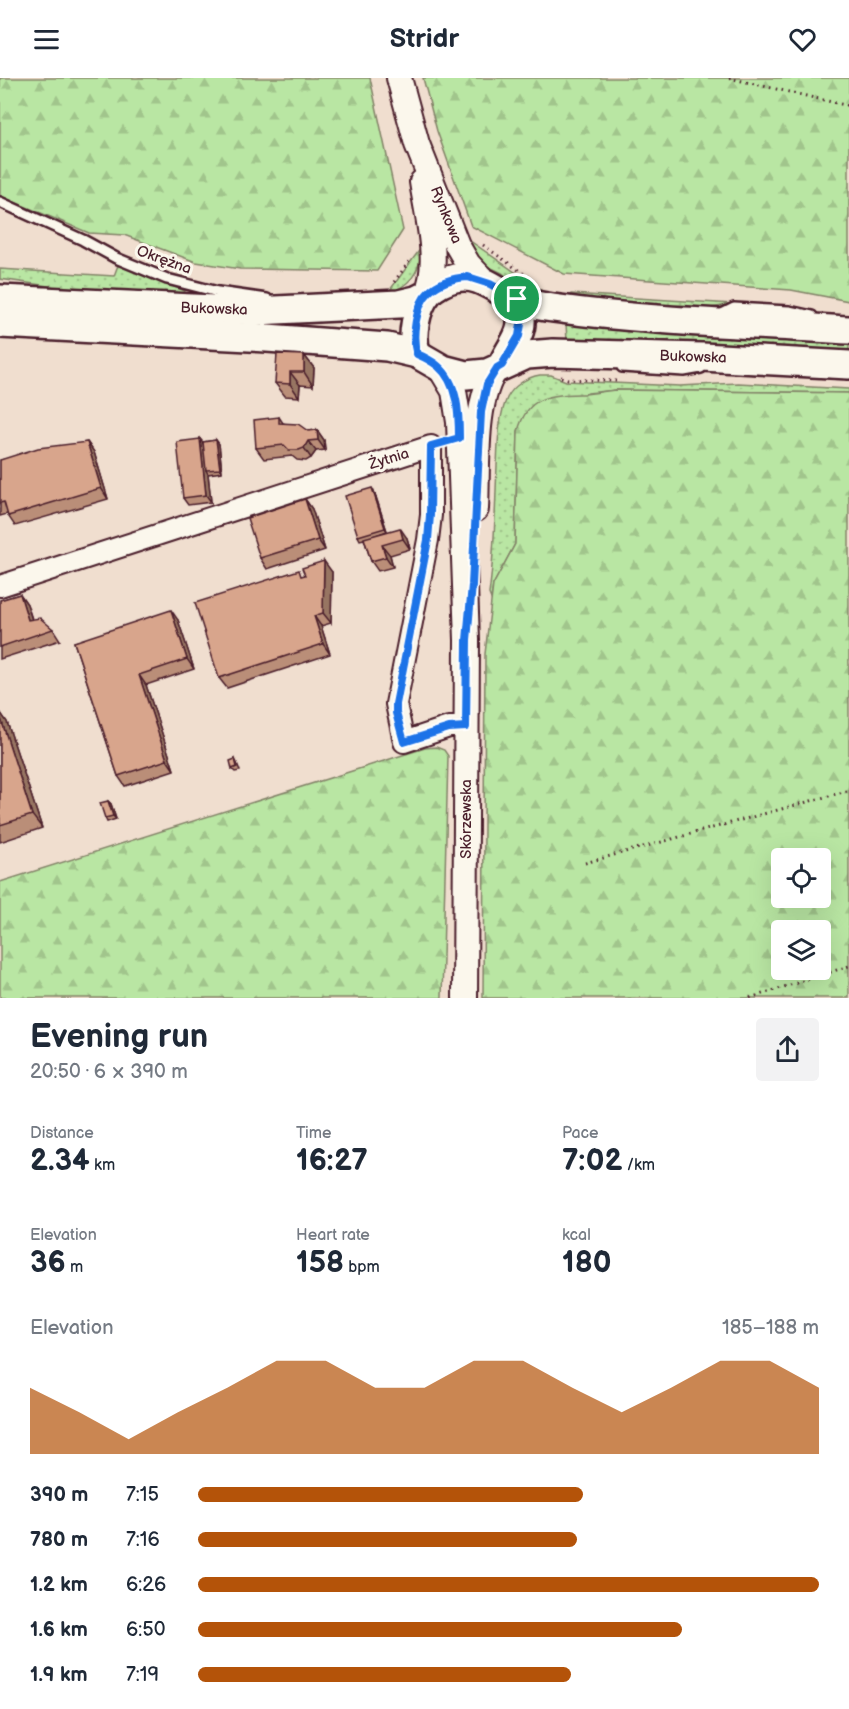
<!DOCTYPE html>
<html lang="en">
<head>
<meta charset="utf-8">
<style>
	:root { --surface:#fff; --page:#f2f2f3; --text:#1f2937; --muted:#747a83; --accent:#b45309 }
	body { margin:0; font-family:"Balsamiq Sans",sans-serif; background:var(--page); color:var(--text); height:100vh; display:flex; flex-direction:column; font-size:22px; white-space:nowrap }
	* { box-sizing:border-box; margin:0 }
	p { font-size:20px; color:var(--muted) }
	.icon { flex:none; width:33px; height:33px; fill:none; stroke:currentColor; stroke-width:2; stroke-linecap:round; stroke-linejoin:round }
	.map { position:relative; height:920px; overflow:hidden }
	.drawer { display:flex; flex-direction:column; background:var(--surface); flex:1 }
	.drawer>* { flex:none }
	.tools { position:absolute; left:771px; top:770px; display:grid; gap:12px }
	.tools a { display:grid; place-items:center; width:60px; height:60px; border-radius:6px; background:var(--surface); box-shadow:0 6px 24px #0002; font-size:30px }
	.pin { position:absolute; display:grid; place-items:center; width:51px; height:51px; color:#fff; margin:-26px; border:3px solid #fff; border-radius:50%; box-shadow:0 2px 6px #0007 }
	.round { display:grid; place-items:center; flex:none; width:63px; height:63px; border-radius:6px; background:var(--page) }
	.headline { display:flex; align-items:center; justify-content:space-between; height:102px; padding:0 30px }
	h1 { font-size:33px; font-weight:700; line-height:45px }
	.stats { display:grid; grid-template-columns:repeat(3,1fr); gap:9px; height:102px; padding:6px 30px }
	.stats div { display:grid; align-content:center }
	.stats b { font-size:30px; font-weight:700 }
	.stats small { font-size:16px; font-weight:400 }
	.stats p { font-size:16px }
	.chart { height:168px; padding:12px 30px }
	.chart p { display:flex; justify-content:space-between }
	.chart svg { width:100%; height:108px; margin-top:6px; fill:var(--accent); opacity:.7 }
	ul { padding:0 30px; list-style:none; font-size:20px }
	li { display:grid; grid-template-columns:96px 72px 1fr; align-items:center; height:45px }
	li i { height:15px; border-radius:8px; background:var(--accent) }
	header { display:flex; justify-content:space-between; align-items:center; height:78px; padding:0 30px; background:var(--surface); font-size:27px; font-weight:700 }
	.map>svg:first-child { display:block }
	.grass { fill:url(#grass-dots); stroke:#828267; stroke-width:1.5 }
	.forest { fill:url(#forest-firs); stroke:#828267; stroke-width:1.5; fill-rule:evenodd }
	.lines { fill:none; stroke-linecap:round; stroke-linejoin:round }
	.service-casing { stroke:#4a1f2b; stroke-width:14 }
	.minor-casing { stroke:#4a1f2b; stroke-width:24 }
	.tertiary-casing { stroke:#4a1f2b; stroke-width:28 }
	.secondary-casing { stroke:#4a1f2b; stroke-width:32 }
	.path { stroke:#4a1f2b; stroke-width:3; stroke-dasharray:1.5 4.5; stroke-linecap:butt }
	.service { stroke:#fbf7ec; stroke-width:9 }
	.minor { stroke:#fbf7ec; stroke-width:20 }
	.tertiary { stroke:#fbf7ec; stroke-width:24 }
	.secondary { stroke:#fbf7ec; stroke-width:27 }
	.wall { fill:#ba8e78; stroke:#4a1f2b; stroke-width:1.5 }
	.shaded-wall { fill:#977462; stroke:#4a1f2b; stroke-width:1.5 }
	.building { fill:#d8a58c; stroke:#4a1f2b; stroke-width:1.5 }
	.route-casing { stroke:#fff; stroke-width:12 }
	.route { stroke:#1a73e8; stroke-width:8 }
	.labels { text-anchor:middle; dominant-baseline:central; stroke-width:6; stroke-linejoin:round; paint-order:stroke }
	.street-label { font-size:15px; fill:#4a1f2b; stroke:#fbf7ec }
</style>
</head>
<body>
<header><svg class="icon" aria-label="menu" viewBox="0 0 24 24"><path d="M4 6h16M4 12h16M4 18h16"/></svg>Stridr<svg class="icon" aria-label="heart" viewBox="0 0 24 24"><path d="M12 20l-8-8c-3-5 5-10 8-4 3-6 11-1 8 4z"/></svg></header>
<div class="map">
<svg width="849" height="920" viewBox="0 0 849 920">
	<defs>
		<pattern id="grass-dots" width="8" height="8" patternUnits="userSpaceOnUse" patternTransform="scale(1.5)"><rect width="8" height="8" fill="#b9e6a3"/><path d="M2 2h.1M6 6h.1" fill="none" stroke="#a1c58c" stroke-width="1.8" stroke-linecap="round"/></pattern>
		<pattern id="forest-firs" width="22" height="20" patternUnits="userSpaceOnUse" patternTransform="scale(1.5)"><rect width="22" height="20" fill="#b9e6a3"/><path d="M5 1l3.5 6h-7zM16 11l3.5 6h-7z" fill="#a1c58c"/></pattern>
	</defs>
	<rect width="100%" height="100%" fill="#f0decf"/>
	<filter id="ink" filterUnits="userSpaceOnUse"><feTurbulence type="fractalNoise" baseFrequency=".0167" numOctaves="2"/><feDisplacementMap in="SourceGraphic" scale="12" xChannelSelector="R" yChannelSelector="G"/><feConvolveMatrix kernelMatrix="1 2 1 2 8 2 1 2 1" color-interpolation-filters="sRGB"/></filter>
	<g filter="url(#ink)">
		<g class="grass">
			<path d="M463 158 551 219 518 208 502 195 481 185Z"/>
			<path d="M421 170C421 195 409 208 387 216Z"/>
			<path d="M118 187 185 213 183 218 76 212 0 201V191L114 198Z"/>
			<path d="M571 216 734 226 704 231 568 221Z"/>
			<path d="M566 245 849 264V274L567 264Z"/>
			<path d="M540 297H551L566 303 680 308 738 305 849 311V315L616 312 588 315 518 353 515 466 493 507 491 521 489 516C495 474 495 430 497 388 498 366 498 340 507 320 513 308 527 299 540 297Z"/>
		</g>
		<g class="forest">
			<path d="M0 0H370L403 152 377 193 240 191 196 184 124 157 89 155 0 118Z"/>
			<path d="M423 0H849V223L791 212 564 196 471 148 437 53Z"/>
			<path d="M616 312 849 315V920H483L485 576 493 507 515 466 518 353C528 316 551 317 584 316 595 315 605 313 616 312ZM782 780H820V819H782ZM782 852H820V891H782Z"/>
			<path d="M436 669 444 672 448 678 442 920H0V804L425 670Z"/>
		</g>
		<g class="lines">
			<g class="service-casing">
				<g id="service">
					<path d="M0 124 83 162 116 180 167 201 218 214 267 221"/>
					<path d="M720 237 734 230 789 233 812 238"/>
					<path d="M622 289 684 293 701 290"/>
				</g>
			</g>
			<g class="minor-casing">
				<path id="minor" d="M0 508 431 368V437L428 462 396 626 404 664 449 649H467"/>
			</g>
			<g class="tertiary-casing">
				<g id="tertiary">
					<path d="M399 0 417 66 457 167 468 186 484 203"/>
					<path d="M422 104C427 137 441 187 426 217"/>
					<path d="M439 288 454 313 459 344 467 562 465 920"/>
					<path d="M476 431C478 391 473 321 497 290"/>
				</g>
			</g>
			<g class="secondary-casing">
				<g id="secondary">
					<path d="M0 221 256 233 399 226 416 222 426 217"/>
					<path d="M0 246 267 260 387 269 417 276 443 291 466 297 487 295 527 277 553 275 702 279 849 287"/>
					<path d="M417 276C410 259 416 229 428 215 434 208 446 202 455 200 480 195 493 211 514 220 526 226 540 228 553 230 651 244 751 246 849 252"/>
					<path d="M502 287C515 260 528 254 517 221"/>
				</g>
			</g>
			<g class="path">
				<path d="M729 0 849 28"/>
				<path d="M483 167 531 201"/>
				<path d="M394 204 411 181"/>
				<path d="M561 299 568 301 616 303"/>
				<path d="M585 785 847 713"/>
				<path d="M750 920 849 888"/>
			</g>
			<use href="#service" class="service"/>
			<use href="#minor" class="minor"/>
			<use href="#tertiary" class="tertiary"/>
			<use href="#secondary" class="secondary"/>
		</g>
		<g class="wall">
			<path d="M304 277 314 290 313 308 300 307 299 319 285 318 275 305Z"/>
			<path d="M279 339 283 345 308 353 317 352 324 362 325 372 316 373 311 380 306 383 297 382 292 378 264 381 256 370Z"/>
			<path d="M200 361 203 364 216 362 219 366 222 394 208 396 211 424 188 427 183 420Z"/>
			<path d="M87 364 94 374 108 421 15 448 7 436 0 438V382Z"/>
			<path d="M374 413 387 453 373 458 407 460 410 471 390 477 393 489 378 493 371 483 364 461 360 462 358 458Z"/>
			<path d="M305 421 312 431 325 472 267 491 260 480Z"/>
			<path d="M332 494 331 545 321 548 330 576 227 610 219 600 303 498Z"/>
			<path d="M20 516 27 526 32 541 53 551 60 562 0 581V522Z"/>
			<path d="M178 542 194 591 146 607 174 692 125 708 118 698 74 564Z"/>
			<path d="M0 634 7 644 42 750 0 764Z"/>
			<path d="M235 681 237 685 240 693 235 694 232 691Z"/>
			<path d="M108 723 111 726 116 741 107 744 105 740Z"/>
		</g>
		<g class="shaded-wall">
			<path d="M304 277 314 290 313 308 304 294Z"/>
			<path d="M290 294 300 307 299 319 290 306Z"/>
			<path d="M317 352 324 362 325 372 318 362Z"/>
			<path d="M200 361 205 368 206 392 208 396 211 424 206 417Z"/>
			<path d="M216 362 219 366 222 394 220 391Z"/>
			<path d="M308 363 316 373 311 380 304 370Z"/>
			<path d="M87 364 94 374 108 421 101 410Z"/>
			<path d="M372 410 374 413 387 453 385 450Z"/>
			<path d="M305 421 312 431 325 472 318 462Z"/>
			<path d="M400 450 407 460 410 471 403 461Z"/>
			<path d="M382 467 390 477 393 489 386 479Z"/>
			<path d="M324 483 332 494 331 545 323 535Z"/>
			<path d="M20 516 27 526 35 552 28 542Z"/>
			<path d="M171 532 178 542 194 591 187 581Z"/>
			<path d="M314 538 321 548 330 576 323 566Z"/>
			<path d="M139 597 146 607 174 692 167 682Z"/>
			<path d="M0 634 7 644 42 750 32 737 0 638Z"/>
			<path d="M108 723 111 726 116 741 113 738Z"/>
		</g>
		<g class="building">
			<path d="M277 276 304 277V294H290V306L275 305Z"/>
			<path d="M279 339V345L298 346 308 353 317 352 318 362 308 363 304 370 299 372H289L284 367 256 370 254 342Z"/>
			<path d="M200 361 206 417 183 420 177 364Z"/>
			<path d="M216 362 220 391 206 392 203 364Z"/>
			<path d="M87 364 101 410 8 438 4 424 0 425V382L38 370Z"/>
			<path d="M372 410 385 450 358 458 345 418Z"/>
			<path d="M305 421 318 462 260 480 247 440Z"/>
			<path d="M400 450 403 461 382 467 386 479 371 483 364 460Z"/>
			<path d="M324 483 323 535 314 538 323 566 219 600 195 525 299 492 301 498 305 497 302 490Z"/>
			<path d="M20 516 28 542 40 540 53 551 0 569V522Z"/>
			<path d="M171 532 187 581 139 597 167 682 118 698 74 564Z"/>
			<path d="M0 638 32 737 0 747Z"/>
			<path d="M235 681 237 689 232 691 230 683Z"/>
			<path d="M108 723 113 738 105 740 100 725Z"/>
		</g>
	</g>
	<g class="lines" filter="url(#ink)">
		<g class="route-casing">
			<path id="route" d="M468 199 490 206 517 221 522 240 519 258 502 287 497 290 487 306 481 334 472 507 467 562 466 649 449 650 404 664 396 635V626L428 462 430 437 431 368 459 360C459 336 458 305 438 288 432 283 424 279 417 276 411 259 416 226 429 214 439 204 454 200 468 199Z"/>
		</g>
		<use href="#route" class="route"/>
	</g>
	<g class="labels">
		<g class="street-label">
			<text transform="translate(446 137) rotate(68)">Rynkowa</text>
			<text transform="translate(164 182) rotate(20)">Okrężna</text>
			<text transform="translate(214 231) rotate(2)">Bukowska</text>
			<text transform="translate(693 279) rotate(2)">Bukowska</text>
			<text transform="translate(389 381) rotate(-17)">Żytnia</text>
			<text transform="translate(466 741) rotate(-90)">Skórzewska</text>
		</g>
	</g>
</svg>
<div class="tools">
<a><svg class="icon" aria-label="locate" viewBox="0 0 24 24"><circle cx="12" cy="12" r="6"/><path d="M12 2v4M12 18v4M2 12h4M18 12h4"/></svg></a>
<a><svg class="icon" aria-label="layers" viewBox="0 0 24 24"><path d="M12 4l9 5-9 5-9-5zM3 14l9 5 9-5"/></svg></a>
</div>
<div class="pin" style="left:517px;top:221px;background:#1e9e55"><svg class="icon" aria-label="arrive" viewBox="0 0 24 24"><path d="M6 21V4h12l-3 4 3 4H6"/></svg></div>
</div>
<section class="drawer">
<div class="headline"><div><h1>Evening run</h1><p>20:50 · 6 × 390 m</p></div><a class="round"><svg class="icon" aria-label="share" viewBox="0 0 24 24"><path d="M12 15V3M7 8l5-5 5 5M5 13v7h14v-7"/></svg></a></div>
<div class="stats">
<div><p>Distance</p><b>2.34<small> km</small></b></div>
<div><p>Time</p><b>16:27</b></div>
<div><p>Pace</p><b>7:02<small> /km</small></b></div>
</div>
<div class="stats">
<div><p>Elevation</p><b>36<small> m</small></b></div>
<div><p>Heart rate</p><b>158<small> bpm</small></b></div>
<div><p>kcal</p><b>180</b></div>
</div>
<div class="chart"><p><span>Elevation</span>185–188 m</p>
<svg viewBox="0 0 160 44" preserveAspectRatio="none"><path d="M0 44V17L10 27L20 38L30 27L40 17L50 6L60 6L70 17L80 17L90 6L100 6L110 17L120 27L130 17L140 6L150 6L160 17V44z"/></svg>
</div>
<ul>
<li><b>390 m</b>7:15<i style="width:62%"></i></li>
<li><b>780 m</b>7:16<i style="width:61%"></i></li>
<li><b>1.2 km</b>6:26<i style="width:100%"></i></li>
<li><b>1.6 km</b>6:50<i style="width:78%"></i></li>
<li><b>1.9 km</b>7:19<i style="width:60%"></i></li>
</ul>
</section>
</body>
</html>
